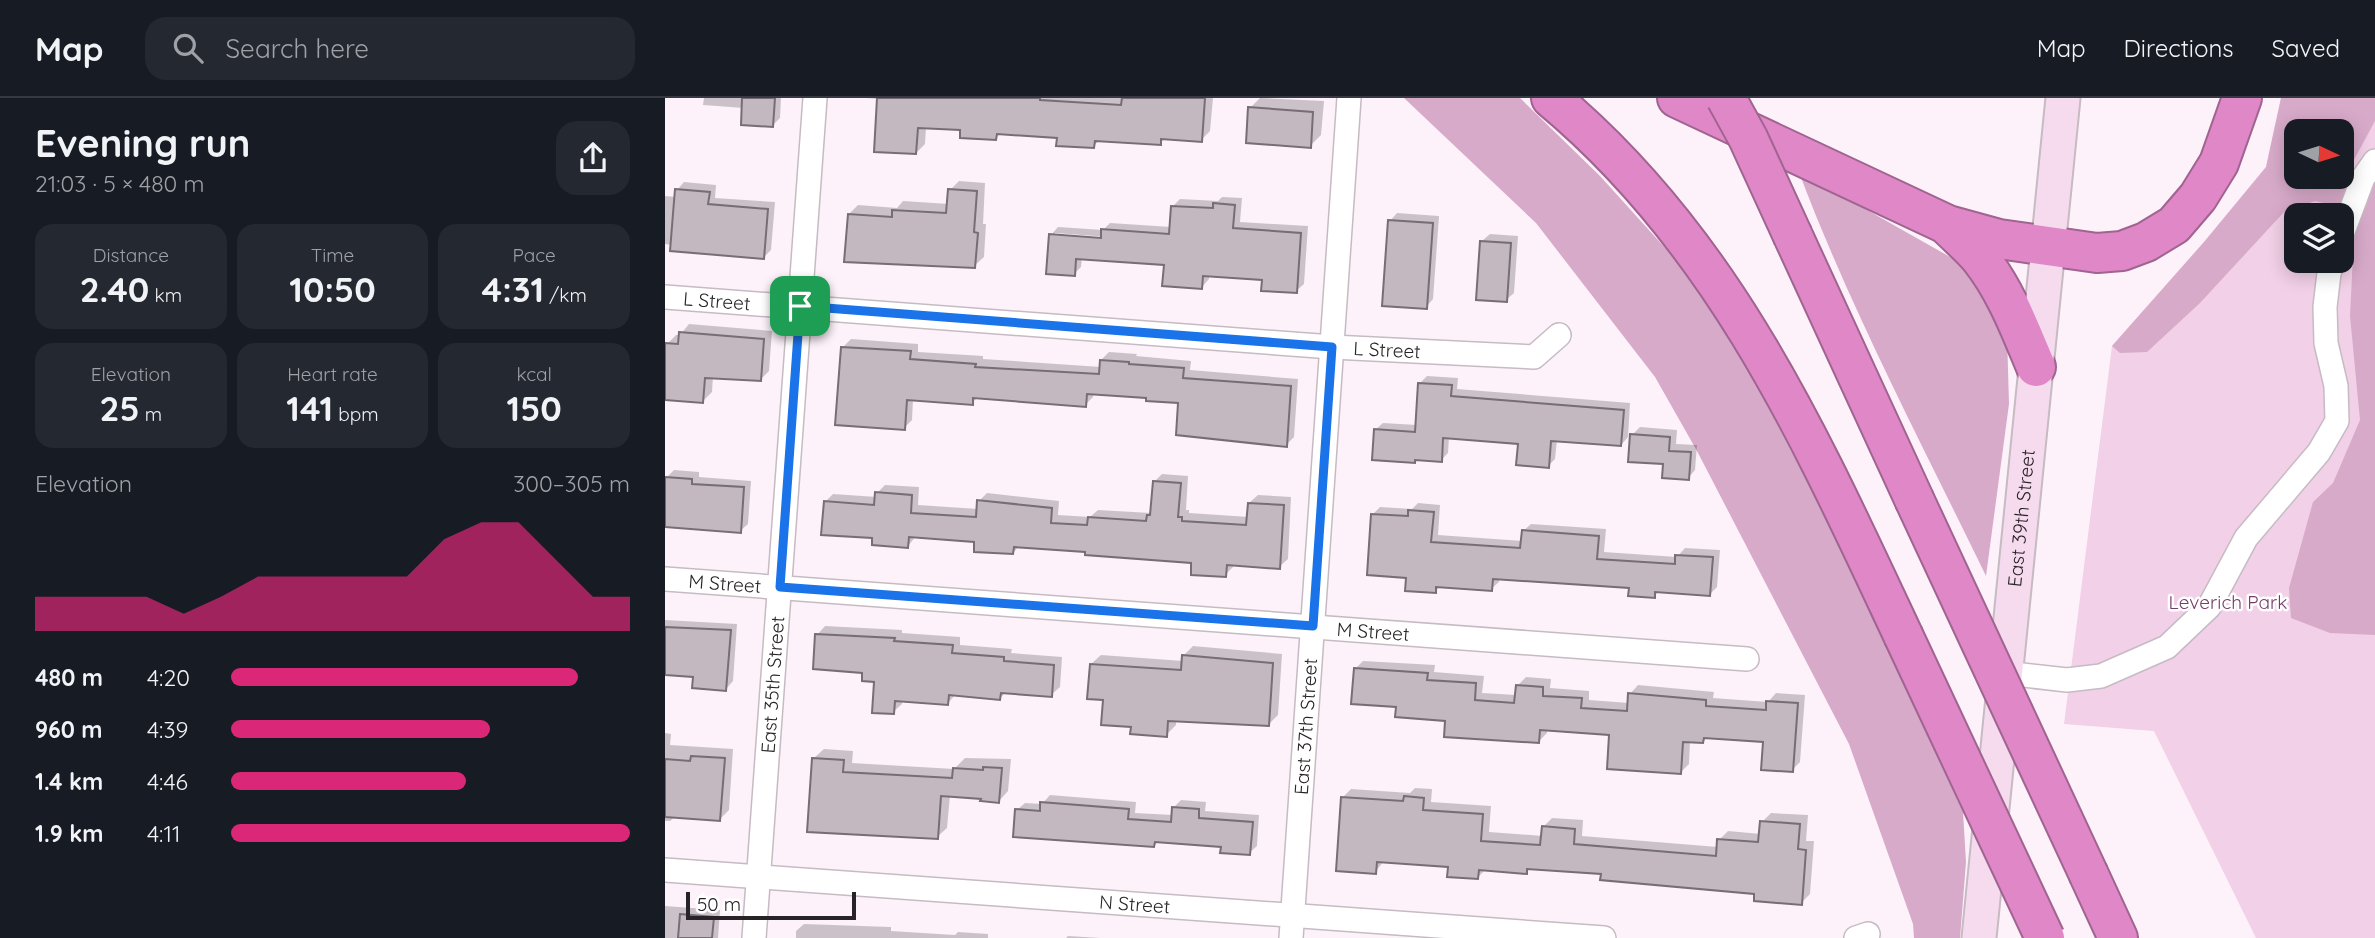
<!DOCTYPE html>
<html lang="en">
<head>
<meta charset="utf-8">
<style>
	:root { --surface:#171b24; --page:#242831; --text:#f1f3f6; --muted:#9ea1a6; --line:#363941; --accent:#db2777 }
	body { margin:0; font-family:Quicksand,sans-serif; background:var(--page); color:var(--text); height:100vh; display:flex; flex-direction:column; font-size:26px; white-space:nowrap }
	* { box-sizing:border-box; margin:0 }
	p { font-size:23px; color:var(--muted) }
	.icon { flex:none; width:38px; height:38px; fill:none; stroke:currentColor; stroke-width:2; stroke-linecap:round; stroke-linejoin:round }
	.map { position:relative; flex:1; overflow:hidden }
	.details { display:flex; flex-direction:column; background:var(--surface); width:665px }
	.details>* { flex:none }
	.needle { width:46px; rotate:94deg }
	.controls { position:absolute; left:1619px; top:21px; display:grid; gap:14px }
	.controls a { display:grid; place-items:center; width:70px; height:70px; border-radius:14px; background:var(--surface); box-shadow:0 4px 18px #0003; font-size:35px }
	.scale { position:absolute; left:21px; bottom:18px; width:170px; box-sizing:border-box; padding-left:7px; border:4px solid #272326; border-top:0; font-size:19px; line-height:24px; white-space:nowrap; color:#272326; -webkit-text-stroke:5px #fff; paint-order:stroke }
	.pin { position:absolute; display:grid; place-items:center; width:60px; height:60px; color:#fff; margin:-30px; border-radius:14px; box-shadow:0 4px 10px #0006 }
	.round { display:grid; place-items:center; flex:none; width:74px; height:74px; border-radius:21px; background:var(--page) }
	.headline { display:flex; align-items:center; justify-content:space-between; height:119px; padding:0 35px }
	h1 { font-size:38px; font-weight:700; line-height:52px }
	.figures { display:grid; grid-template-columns:repeat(3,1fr); gap:10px; height:119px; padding:7px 35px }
	.figures div { display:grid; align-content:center; border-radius:18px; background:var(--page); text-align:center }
	.figures b { font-size:35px; font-weight:700 }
	.figures small { font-size:19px; font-weight:400 }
	.figures p { font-size:19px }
	.chart { height:196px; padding:14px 35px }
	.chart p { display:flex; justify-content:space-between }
	.chart svg { width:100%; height:126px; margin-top:7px; fill:var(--accent); opacity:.7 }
	ul { padding:0 35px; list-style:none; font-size:23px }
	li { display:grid; grid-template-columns:112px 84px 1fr; align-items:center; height:52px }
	li i { height:18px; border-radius:9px; background:var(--accent) }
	header { display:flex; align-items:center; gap:42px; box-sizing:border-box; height:98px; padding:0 35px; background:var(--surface); border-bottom:2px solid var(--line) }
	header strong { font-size:33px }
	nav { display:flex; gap:38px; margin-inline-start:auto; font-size:24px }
	.search { width:490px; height:63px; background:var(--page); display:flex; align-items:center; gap:18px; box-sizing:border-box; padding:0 24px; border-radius:21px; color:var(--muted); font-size:26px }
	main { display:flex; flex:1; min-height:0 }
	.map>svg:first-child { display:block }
	.green { fill:#f2d0e7; fill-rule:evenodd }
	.forest { fill:#d8aaca; fill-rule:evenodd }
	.shadow { fill:#0003; fill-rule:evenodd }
	.building { fill:#c3b8bf; stroke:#776d74; stroke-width:2 }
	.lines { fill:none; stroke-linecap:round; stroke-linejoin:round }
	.street-casing { stroke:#c6bbc3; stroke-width:26 }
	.secondary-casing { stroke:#c6bbc3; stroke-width:37 }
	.highway-casing { stroke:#9f648f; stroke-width:42 }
	.street { stroke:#fff; stroke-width:23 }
	.secondary { stroke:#f6dbee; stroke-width:33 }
	.highway { stroke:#e087c8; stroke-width:38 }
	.highway-bridge-casing { stroke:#9f648f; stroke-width:42; stroke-linecap:butt }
	.highway-bridge { stroke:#e087c8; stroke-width:38 }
	.route-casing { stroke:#fff; stroke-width:14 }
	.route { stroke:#1a73e8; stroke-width:9 }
	.labels { text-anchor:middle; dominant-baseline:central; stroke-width:5; stroke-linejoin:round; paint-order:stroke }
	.street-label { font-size:19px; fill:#272326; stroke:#fff }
	.park-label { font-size:19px; fill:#763d68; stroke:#fff }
</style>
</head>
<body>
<header>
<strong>Map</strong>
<div class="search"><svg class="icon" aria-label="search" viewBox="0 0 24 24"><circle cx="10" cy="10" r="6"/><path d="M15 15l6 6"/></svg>Search here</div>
<nav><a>Map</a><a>Directions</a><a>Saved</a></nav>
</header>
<main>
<section class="details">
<div class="headline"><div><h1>Evening run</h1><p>21:03 · 5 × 480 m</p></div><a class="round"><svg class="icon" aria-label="share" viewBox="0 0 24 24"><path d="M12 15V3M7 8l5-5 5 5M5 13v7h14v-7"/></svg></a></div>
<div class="figures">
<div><p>Distance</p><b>2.40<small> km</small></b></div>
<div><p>Time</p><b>10:50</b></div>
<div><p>Pace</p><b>4:31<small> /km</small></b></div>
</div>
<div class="figures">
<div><p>Elevation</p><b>25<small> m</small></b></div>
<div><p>Heart rate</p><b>141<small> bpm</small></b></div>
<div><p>kcal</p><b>150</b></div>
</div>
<div class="chart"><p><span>Elevation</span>300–305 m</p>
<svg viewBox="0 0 160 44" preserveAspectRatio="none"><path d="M0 44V32L10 32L20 32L30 32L40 38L50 32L60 25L70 25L80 25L90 25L100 25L110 12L120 6L130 6L140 19L150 32L160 32V44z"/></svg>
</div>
<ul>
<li><b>480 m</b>4:20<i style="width:87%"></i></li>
<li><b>960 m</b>4:39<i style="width:65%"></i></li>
<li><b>1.4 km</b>4:46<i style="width:59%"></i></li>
<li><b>1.9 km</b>4:11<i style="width:100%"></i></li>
</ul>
</section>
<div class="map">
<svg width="1710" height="840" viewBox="0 0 1710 840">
	<rect width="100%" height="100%" fill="#fef2fa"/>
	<path class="green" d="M1616 0H1710V840H1591L1489 633 1399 626 1447 248 1539 144 1601 69ZM1631 33H1676V79H1631ZM1631 117H1676V163H1631Z"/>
	<g class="forest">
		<path d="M739 0H855L935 78 1031 184 1082 269 1162 421 1298 714 1301 764 1295 840H1249L1248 826 1184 646 1032 353 990 279 871 125Z"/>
		<path d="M1616 0H1710V23L1684 71 1710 82V537L1665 535 1626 520 1624 490 1648 404 1668 385 1695 322 1685 218 1689 138 1676 109 1650 103 1619 114 1535 205 1482 254 1455 255 1447 248 1539 144 1601 69ZM1631 33H1676V79H1631Z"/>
		<path d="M1135 77 1149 82 1287 160 1319 187 1342 237 1344 306 1321 478C1257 346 1187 214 1135 77Z"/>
	</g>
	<g class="shadow">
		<path d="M39 0H116L115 20 107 28 79 10 38 7Z"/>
		<path d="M201 0H548L545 33 536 42 501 40 495 45 436 41 428 48 394 38 336 34 330 40 297 31 261 29 260 46 251 55 214 1Z"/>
		<path d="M595 0 659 3 656 37 645 48 585 10Z"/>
		<path d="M294 83 320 85 318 126H321L319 159 309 168 184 116 193 107 232 110 238 103 284 106 285 92Z"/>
		<path d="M19 84 51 87 50 100 110 104 106 152 99 159 0 146V98L11 99 12 92Z"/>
		<path d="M557 99 577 100 575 124 643 128 639 186 631 193 599 181 544 177V181L537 189 500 165 417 159 416 169 409 176 386 137 393 129 438 132 445 125 506 129 508 108 515 101 553 103ZM390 135 444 139V142L390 138Z"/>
		<path d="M732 115 774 118 768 201 761 209 725 123Z"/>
		<path d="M825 136 853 138 849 195 841 202 817 143Z"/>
		<path d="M24 226 107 233 104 273 95 282 48 278 47 294 38 303 0 300V248L11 237H15Z"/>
		<path d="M186 241 253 246V254L318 258V261L436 269V262L444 254 472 256 471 258 526 263 525 272 633 281 629 339 621 347 515 304 483 299 429 295 428 299 420 307 313 299 307 305 248 301 247 322 239 330 178 249Z"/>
		<path d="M762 278 793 280 792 291 965 305 963 339 956 347 892 342 890 361 883 368 854 344 784 339 783 355 776 362 752 360 749 363 710 332 718 325 752 327 755 285Z"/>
		<path d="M975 329 1012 332 1011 346 1032 347 1030 372 1023 380 1000 365 967 337Z"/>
		<path d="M9 372 34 374V379L86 383 83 426 75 433 0 427V381Z"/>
		<path d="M497 376 523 378 521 412H524V415L584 419V405L593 397 626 399 623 461 614 469 569 466 568 469 560 477 528 463 422 453 355 447 348 455 311 442 251 438 243 448 209 439 160 404 168 396 212 399V395L220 387 254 389 253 407 313 411 314 403 322 395 394 403 393 417 425 419 433 412 486 415 489 384Z"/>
		<path d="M753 405 775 407 773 437 858 443V433L866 426 941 431 939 454 1012 459 1020 450 1055 452 1052 489 1045 496 994 493 989 498 965 489 834 480V484L826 491 776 488 770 493 743 478 708 416 715 409 747 411Z"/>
		<path d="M0 522 72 526 68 583 61 591 29 577 0 575Z"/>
		<path d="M160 528 237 532V535L295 539V547L347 551 346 555 397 559 395 589 386 597 341 594 335 600 291 596 283 605 237 602V606L228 614 211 582 152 537Z"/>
		<path d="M528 548 617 556 613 617 603 627 511 621V627L501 637 467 627 440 600 426 566 436 557 518 563V558Z"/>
		<path d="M698 563 770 567 769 574 819 578 817 595 852 597V588L861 579 886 581 885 590 924 593V602L964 605 965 596 973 587 1049 594 1048 600 1103 604 1111 595 1140 597 1135 664 1127 672 1100 643 1042 639 1038 643H1025L1024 666 1016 674 946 635 882 630V635L874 643 733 607 690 571Z"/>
		<path d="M0 635 6 636 5 647 68 651 64 712 55 721 11 718 5 723H0Z"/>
		<path d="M159 651 188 653 187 665 289 671 300 660 346 661 343 693 334 703 318 699 285 697 282 730 272 739 149 660Z"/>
		<path d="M750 690 767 691 766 704 826 708 824 734 878 738V729L887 720 918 722 917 738 1053 749 1054 742 1063 733 1096 736 1097 724 1106 715 1143 717 1141 743H1149L1145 796 1136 805 1091 795 938 774 866 769 861 774 821 771 812 780 785 767 719 763 710 774 677 700 686 691 745 695Z"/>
		<path d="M385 697 471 704 470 715 508 717V710L516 702 541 704 540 713 594 717 592 748 584 755 558 747 493 742 489 747 352 712 360 705 377 706Z"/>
		<path d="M0 808 55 812 53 840H0Z"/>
		<path d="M139 826 226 829V833L290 837 293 834 323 836V840H131V833Z"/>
		<path d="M403 838 436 840H401Z"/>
	</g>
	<g class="building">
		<path d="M77 0H110L108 29 76 27Z"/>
		<path d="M212 0H375V2L456 7 457 0H540L537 44 496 41V47L430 43 429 50 391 48 392 40 332 36 331 42 295 40V32L253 30 251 56 209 54Z"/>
		<path d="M583 9 648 14 646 50 581 45Z"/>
		<path d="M10 91 45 94 43 106 103 111 99 161 5 153Z"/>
		<path d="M283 91 312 93 309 134 313 135 310 170 179 164 183 116 227 119V112L281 115Z"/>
		<path d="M548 105 570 107 568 130 636 135 632 195 596 193 597 182 538 178 537 191 497 188 499 167 411 161 410 178 381 176 384 136 436 140V131L504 136 506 108 548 110Z"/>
		<path d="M723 122 768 125 762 211 717 208Z"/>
		<path d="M815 143 846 145 842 204 811 202Z"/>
		<path d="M14 234 99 241 96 283 40 280 38 305 0 302V245L13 246Z"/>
		<path d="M176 249 246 253 245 261 311 266 310 269 434 276 435 262 464 264V266L519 270 518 280 626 288 622 349 511 337 513 305 481 303V300L422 296 421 309 308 300V307L242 302 240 332 170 327Z"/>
		<path d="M753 285 787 287 786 298 959 312 956 348 886 343 884 370 851 367 853 346 778 340 777 364 750 362V365L707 362 709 331 750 334Z"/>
		<path d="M965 336 1005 339 1004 353 1026 354 1024 382 997 380 998 366 963 364Z"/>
		<path d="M0 379 27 381V386L79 389 76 435 0 429Z"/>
		<path d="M488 383 516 385 513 419H517V423L581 427 583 405 619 407 615 471 562 467 561 479 526 477V465L420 457V454L349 449 348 456 309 454V444L244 439 243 450 207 447V440L156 437 159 403 209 407 210 394 247 397 246 415 311 419 312 402 387 410 386 425 422 427 423 419 481 423 482 417H485Z"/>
		<path d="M743 412 769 414 766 444 855 450 857 432 934 438 932 461 1010 466V457L1048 459 1045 498 990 494V500L963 498 964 490 828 481 827 493 771 489V495L740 493 741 480 702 477 706 416 743 418Z"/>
		<path d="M0 529 66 532 61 593 27 590 28 579 0 577Z"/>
		<path d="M150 536 230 540 229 543 288 547 287 555 339 559V563L389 567 387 599 336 595 335 602 284 597 283 607 230 603 229 616 207 615 209 584 197 583V575L148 571Z"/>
		<path d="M517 557 608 565 604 628 503 623 502 639 465 636 466 629 436 627 438 602 422 601 425 566 516 572Z"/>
		<path d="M689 570 763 575 762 582 811 585 810 602 849 605 851 587 878 589V598L917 600 916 610 962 613 963 595 1041 602V608L1101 612V603L1133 605 1128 674 1096 672 1098 644 1039 640 1038 645 1018 644 1016 676 942 671 944 637 875 632 874 645 779 639 780 623 730 619 731 609 686 606Z"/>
		<path d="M26 658 60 660 55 723 0 719V661L25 663Z"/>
		<path d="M147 660 179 662 178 674 287 680 288 670 318 672V669L337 670 334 705 315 703 316 701 276 698 273 741 142 734Z"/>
		<path d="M739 698 759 700 758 712 818 716 816 743 875 747 877 728 910 731 909 746 1051 758 1052 741 1093 744 1095 723 1135 726 1133 751 1141 752 1137 807 1089 803V796L935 782 936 776 862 771V776L814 772 813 781 782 779 783 769 712 764 711 776 671 773 676 699 738 703Z"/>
		<path d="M375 704 464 711 463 721 506 724 507 709 534 711V720L588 724 585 757 555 755 556 749 490 744 489 749 348 739 350 711 375 713Z"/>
		<path d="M15 816 49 819 47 840H13Z"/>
	</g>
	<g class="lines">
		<g class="street-casing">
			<g id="street">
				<path d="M1676 139 1698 80 1710 63"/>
				<path id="s1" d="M0 199 667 249 869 259 894 237"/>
				<path id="s2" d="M0 481 1082 561"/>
				<path d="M1340 575 1402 582 1436 578 1502 549 1544 509 1581 440 1654 354 1672 323 1671 288 1661 245 1660 209 1664 175 1668 163"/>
				<path id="s3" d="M0 772 939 840"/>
				<path id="s4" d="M89 840 150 0"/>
				<path id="s5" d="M626 840 684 0"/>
				<path d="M1191 840 1203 836"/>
			</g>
		</g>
		<g class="secondary-casing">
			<g id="secondary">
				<path id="s6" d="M1314 840 1398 0"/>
			</g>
		</g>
		<g class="highway-casing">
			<g id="highway">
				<path d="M886 0C1059 144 1145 339 1238 537"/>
				<path d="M1012 0 1283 127 1334 141 1432 155 1457 153 1481 144 1509 127 1533 99 1554 65 1577 0"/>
				<path d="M1284 129C1294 139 1306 149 1315 160 1341 193 1355 231 1371 269"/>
				<path d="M1128 138 1249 401"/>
				<path d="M1424 777 1453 840"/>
			</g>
		</g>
		<use href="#street" class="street"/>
		<use href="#secondary" class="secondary"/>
		<use href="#highway" class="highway"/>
		<g class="highway-bridge-casing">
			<g id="highway-bridge">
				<path d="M1061 0 1083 40 1128 138"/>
				<path d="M1249 401 1424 777"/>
				<path d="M1238 537 1380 840"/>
			</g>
		</g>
		<use href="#highway-bridge" class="highway-bridge"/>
	</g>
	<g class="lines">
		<g class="route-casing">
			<path id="route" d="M135 208 667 249 648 528 115 489Z"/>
		</g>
		<use href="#route" class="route"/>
	</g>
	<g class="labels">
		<g class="street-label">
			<text stroke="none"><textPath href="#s1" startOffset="52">L Street</textPath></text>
			<text stroke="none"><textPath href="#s1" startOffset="724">L Street</textPath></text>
			<text stroke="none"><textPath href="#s6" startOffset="422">East 39th Street</textPath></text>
			<text stroke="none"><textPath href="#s2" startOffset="60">M Street</textPath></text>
			<text stroke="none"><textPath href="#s2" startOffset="710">M Street</textPath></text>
			<text stroke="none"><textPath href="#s4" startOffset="254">East 35th Street</textPath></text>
			<text stroke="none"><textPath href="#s5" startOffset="212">East 37th Street</textPath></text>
			<text stroke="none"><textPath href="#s3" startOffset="471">N Street</textPath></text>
		</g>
		<g class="park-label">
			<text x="1563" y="504">Leverich Park</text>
		</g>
	</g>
</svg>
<div class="controls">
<a><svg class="needle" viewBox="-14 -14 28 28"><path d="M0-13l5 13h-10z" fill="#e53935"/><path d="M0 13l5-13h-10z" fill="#9ea1a6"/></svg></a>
<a><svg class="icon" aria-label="layers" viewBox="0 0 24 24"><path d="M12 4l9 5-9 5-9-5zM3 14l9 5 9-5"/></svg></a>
</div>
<div class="scale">50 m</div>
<div class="pin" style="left:135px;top:208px;background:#1e9e55"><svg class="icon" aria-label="arrive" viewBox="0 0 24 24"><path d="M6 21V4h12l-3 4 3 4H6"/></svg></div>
</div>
</main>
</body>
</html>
